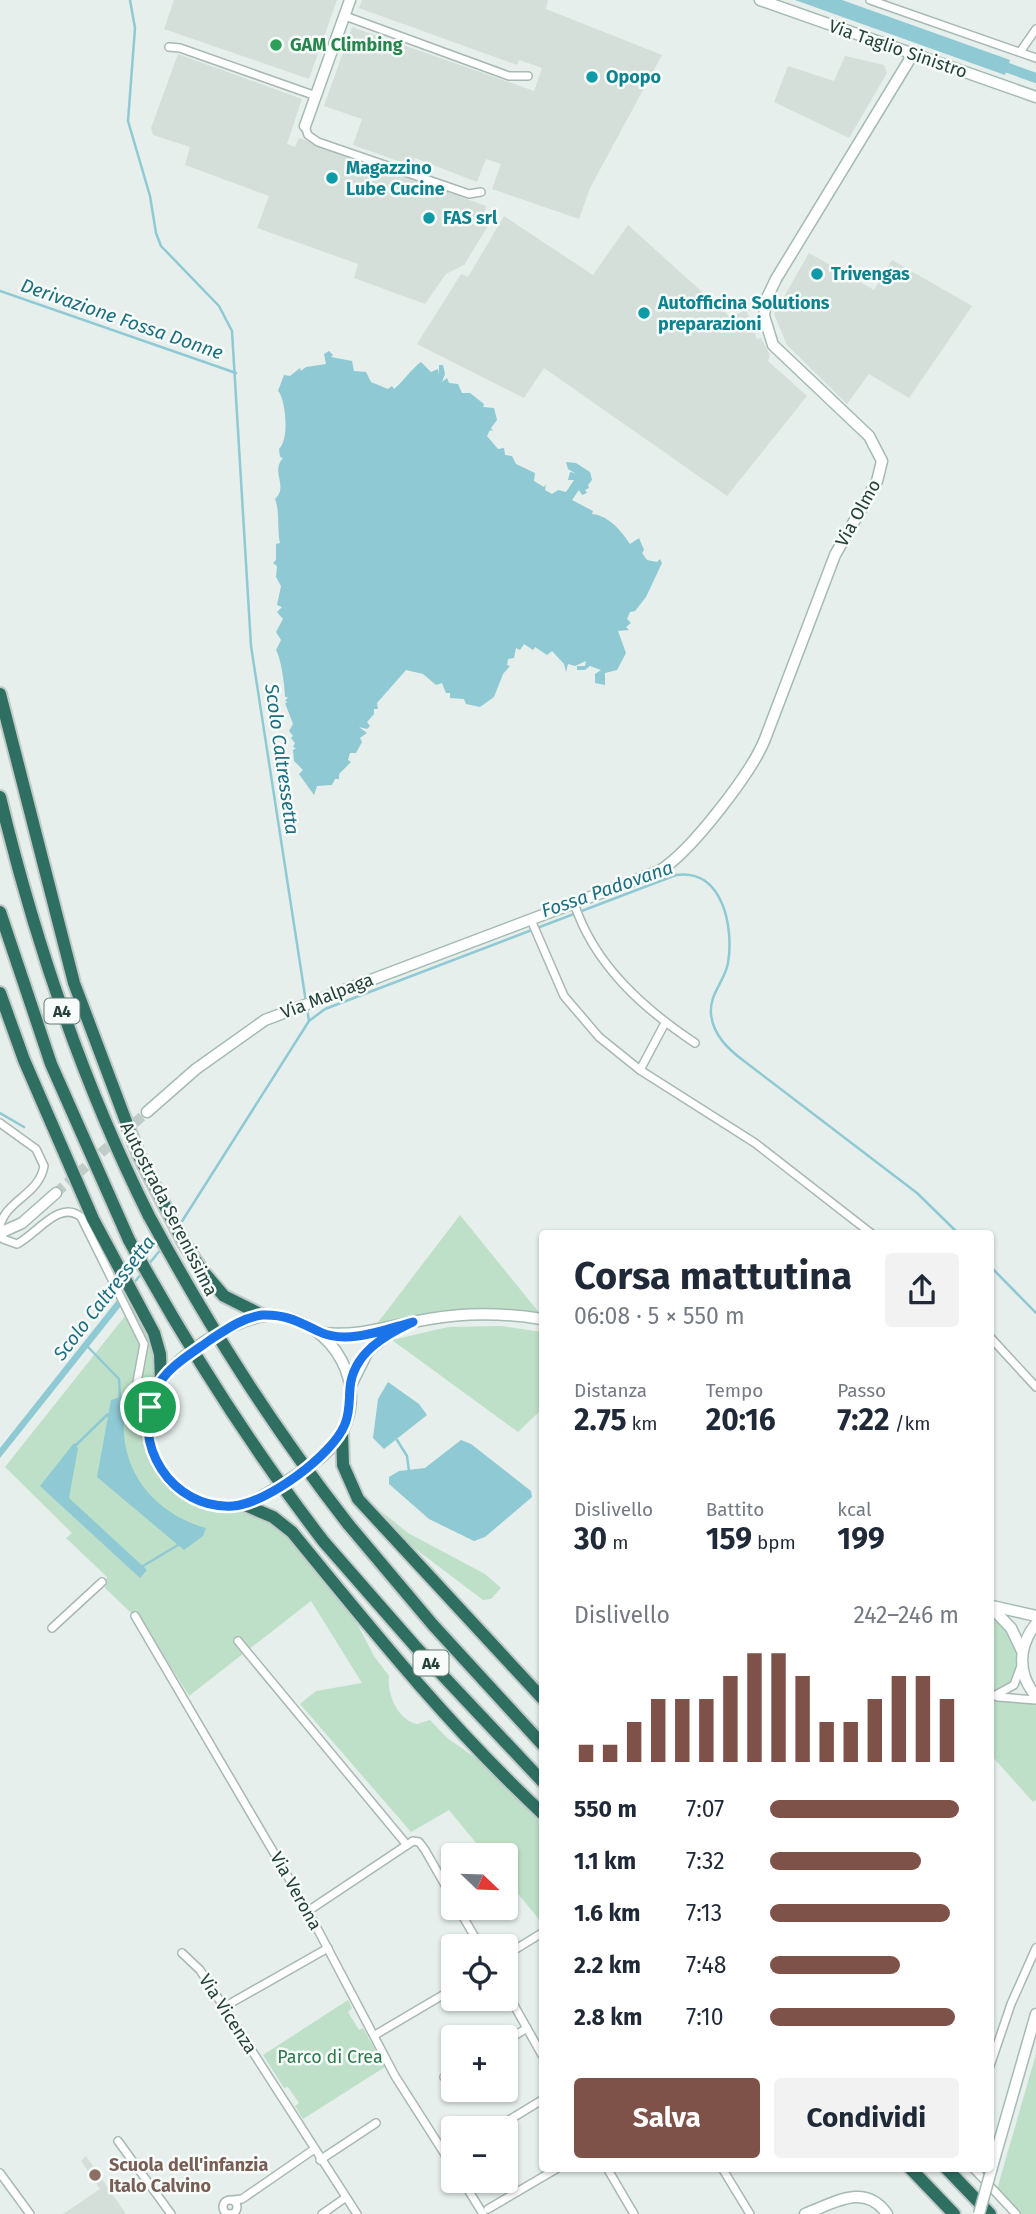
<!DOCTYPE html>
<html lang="it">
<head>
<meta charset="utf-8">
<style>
	:root { --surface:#fff; --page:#f2f2f3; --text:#1f2937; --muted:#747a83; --accent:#7f5249 }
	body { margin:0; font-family:"Fira Sans",sans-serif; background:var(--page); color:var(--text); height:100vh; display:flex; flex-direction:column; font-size:26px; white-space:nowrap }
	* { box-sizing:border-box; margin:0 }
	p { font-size:23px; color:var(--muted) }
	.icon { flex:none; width:38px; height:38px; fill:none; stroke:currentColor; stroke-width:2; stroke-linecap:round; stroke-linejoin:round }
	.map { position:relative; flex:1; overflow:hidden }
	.side { position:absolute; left:539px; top:1230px; width:455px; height:942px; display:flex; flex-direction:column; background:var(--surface); border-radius:7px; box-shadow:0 2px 5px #0004 }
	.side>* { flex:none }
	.needle { width:46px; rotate:113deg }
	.controls { position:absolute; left:441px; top:1843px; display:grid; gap:14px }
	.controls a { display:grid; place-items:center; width:77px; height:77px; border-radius:7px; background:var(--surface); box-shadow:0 2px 5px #0004; font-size:35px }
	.pin { position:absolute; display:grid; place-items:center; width:60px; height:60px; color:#fff; margin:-30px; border:4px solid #fff; border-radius:50%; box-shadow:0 2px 7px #0007 }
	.round { display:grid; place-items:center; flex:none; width:74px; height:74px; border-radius:7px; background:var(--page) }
	.head { display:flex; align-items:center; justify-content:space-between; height:119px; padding:0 35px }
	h1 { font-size:38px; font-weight:700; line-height:52px }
	.stats { display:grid; grid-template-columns:repeat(3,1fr); gap:10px; height:119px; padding:7px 35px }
	.stats div { display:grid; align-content:center }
	.stats b { font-size:30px; font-weight:700 }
	.stats small { font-size:19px; font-weight:400 }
	.stats p { font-size:19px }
	.chart { height:196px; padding:14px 35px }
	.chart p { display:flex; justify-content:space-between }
	.chart svg { width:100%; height:126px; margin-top:7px; stroke:var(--accent); stroke-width:6 }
	.primary-button { display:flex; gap:14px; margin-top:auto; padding:14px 35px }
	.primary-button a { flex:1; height:80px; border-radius:7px; background:var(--accent); color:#fff; font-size:28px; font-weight:700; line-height:80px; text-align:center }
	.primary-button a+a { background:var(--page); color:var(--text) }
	ul { padding:0 35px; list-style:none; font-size:23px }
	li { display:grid; grid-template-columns:112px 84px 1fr; align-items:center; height:52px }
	li i { height:18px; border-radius:9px; background:var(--accent) }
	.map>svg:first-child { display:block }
	.built { fill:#d4dfda }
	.green { fill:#bfe0c8 }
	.water { fill:#8ec9d4 }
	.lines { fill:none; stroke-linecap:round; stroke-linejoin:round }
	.stream { stroke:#8ec9d4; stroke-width:2.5 }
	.canal { stroke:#8ec9d4; stroke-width:10 }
	.secondary-tunnel { stroke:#bfccc8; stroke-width:10; stroke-dasharray:10 5; stroke-linecap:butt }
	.street-casing { stroke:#a8b8b2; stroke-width:10 }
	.secondary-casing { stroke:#a4bbb3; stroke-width:13 }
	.highway-casing { stroke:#c2cac8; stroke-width:16 }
	.street { stroke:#fff; stroke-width:7 }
	.secondary { stroke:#fff; stroke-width:10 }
	.highway { stroke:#2f6f62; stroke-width:12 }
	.secondary-bridge-casing { stroke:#a4bbb3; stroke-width:13; stroke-linecap:butt }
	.highway-bridge-casing { stroke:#c2cac8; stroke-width:16; stroke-linecap:butt }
	.secondary-bridge { stroke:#fff; stroke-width:10 }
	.highway-bridge { stroke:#2f6f62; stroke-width:12 }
	.route-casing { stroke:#fff; stroke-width:14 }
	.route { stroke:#1a73e8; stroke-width:9 }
	.leisure-dot { fill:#2e9e5b; stroke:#f7fbf9; stroke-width:2.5 }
	.culture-dot { fill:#0f9aa8; stroke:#f7fbf9; stroke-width:2.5 }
	.education-dot { fill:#8d6e63; stroke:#f7fbf9; stroke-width:2.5 }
	.labels { text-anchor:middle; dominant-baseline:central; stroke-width:5; stroke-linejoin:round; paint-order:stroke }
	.shield { fill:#f7fbf9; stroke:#637a73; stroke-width:2 }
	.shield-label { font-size:16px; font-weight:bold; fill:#24423a }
	.leisure-label { font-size:18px; font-weight:bold; fill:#27864d; stroke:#f7fbf9; text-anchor:start }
	.street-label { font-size:18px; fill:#24423a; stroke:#f7fbf9 }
	.culture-label { font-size:18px; font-weight:bold; fill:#0d838f; stroke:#f7fbf9; text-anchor:start }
	.park-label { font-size:18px; fill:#2d7a4b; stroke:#f7fbf9 }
	.education-label { font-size:18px; font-weight:bold; fill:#785e54; stroke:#f7fbf9; text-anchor:start }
	.water-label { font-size:19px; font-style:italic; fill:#1c6f80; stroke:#f7fbf9 }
</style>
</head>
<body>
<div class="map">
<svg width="1036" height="2214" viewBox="0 0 1036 2214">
	<rect width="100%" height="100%" fill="#e6efeb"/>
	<g class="built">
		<path d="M174 0H337L309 79 164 29Z"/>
		<path d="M362 0H548L546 9 662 55 590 188 579 219 492 189 501 164 486 159 477 182 415 158 412 166 353 145 362 119 324 106 352 27 534 91 542 68 519 60 517 65 359 8Z"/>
		<path d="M178 54 302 99 287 144 295 147 299 138 486 206 484 214 494 216 464 265 446 274 425 304 354 278 358 264 257 228 269 196 185 165 190 147 153 135 151 128Z"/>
		<path d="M845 56 884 65 887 73 849 138 774 102 788 66 834 81Z"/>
		<path d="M504 216 593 275 628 225 731 318 746 309 757 339 761 338 770 355 768 361 807 396 727 496 544 368 524 398 417 344 461 274 468 277Z"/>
		<path d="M809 253 874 290 892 260 972 306 909 398 869 374 847 404 787 345 774 314Z"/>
		<path d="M86 2156 126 2214H63L100 2189 81 2161Z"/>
	</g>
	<g class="green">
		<path d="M460 1215 541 1315C486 1303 430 1311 376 1325Z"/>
		<path d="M137 1301 156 1350V1377L146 1412 165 1481 178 1494 201 1507 261 1514 276 1520 340 1591 374 1656 389 1676C387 1694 397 1719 417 1724L430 1720 447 1738 514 1784 542 1814V1923L506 1879V1855H486L449 1810 411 1832 300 1704 316 1691 362 1683 311 1601 189 1696 146 1627 105 1588 107 1577 66 1538 72 1533 5 1467Z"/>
		<path d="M502 1326 542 1332V1409L518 1432 392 1340 448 1327Z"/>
		<path d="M381 1511 408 1533 485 1574 501 1588 491 1599 483 1600 405 1541Z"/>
		<path d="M990 1611C1009 1628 1033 1668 1006 1687 1000 1691 998 1692 991 1692Z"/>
		<path d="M1015 1699 1036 1703V1800L1033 1802 991 1755 990 1701Z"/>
		<path d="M348 2000 352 2008 348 2012 359 2030 363 2028 385 2067 303 2119 295 2106 299 2103 288 2087 284 2088 263 2055Z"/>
		<path d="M1036 2054V2214H1012L997 2192 998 2186Z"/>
	</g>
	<g class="water">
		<path d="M795 0H842L1010 60 1005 75Z"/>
		<path d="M329 351 333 355 331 357 352 361 354 371 366 372 371 382 388 389 392 386 394 389C405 380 411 369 421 362L431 372 438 369 439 375V365H443L445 374 442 382 447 378 449 383 458 384 462 393H470L484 404 483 407 494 408 497 420 491 428 493 431 490 430 487 436 498 449 504 448 505 455 512 456 516 464 535 473 534 481 544 487 546 484 545 490 552 494 558 490 566 492 574 480H568L570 472 575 473 568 469 566 462 576 463 590 472 592 480 588 485 589 488 585 490 587 493 582 495 579 490 572 500 593 511 592 514C610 516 622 532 630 544L639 538 644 550 642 553 647 560 657 562 660 559 662 563 646 597 635 611 630 612 627 619 631 623 626 627 629 630 618 631 626 653 617 670 605 673V685L595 683V674L601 670 590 666 585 670H577V666H585L586 661 575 666 568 664 566 672 564 664 552 651 547 655 535 647 533 650 524 644 520 650 516 648 514 658 508 659 507 665 510 666 503 674 494 697 480 707 466 704 464 699 450 698V693H446L442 683 436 685 423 674 406 670 377 703 378 709H374V714L367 722 370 726 367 729 359 727 367 733 360 738 362 742 356 753H350L348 760 351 762 339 774V779H335L332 785 317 786 314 795 299 774 303 770 294 761 293 750 296 748 293 747 295 743 291 738 293 736 289 731 293 724 285 703 288 702 285 701 288 697H285C285 687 281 658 276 650L281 640 276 632 283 619 277 612 282 607 277 605 281 586 276 577 277 566 273 563 276 560V544L280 543C277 532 280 511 275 499 289 486 270 472 283 458L280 457 279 449C291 437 284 395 278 391L284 375 290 376 300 368 301 371 306 367 326 364 324 354Z"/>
		<path d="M118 1299 121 1306 0 1458V1448Z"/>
		<path d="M388 1382 419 1404 427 1415 384 1449 373 1438 378 1399Z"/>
		<path d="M124 1396C125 1409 123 1422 124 1435 128 1482 162 1516 206 1528L203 1536 184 1550 97 1477 111 1400Z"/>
		<path d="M461 1440 471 1444 531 1491 532 1497 485 1537 474 1541 429 1519 389 1484V1477L399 1471 425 1468Z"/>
		<path d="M74 1443 78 1448 69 1498 147 1570 140 1578 40 1486Z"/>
	</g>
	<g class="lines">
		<g class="stream">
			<path d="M130 0 135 28 128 121 150 196 156 233 161 246 219 306 232 331 251 646 306 1002"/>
			<path d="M0 291 236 373"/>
			<path d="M309 1021 325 1009 676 875C723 868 734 928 728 963 725 981 709 994 711 1014 713 1035 728 1049 744 1061L917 1193 959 1234"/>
			<path d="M0 1113 24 1127"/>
			<path d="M179 1226 309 1021 307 1009"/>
			<path d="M148 1265 162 1248"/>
			<path d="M990 1266 1036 1313"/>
			<path d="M133 1284 142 1273"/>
			<path d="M88 1347 119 1379 120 1397"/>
			<path d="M397 1440 407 1456 409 1471"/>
			<path d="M76 1445 108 1414"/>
			<path d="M143 1566 178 1545"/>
		</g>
		<path class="canal" d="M997 64 1036 78"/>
		<path class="secondary-tunnel" d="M56 1193 147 1112"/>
		<g class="street-casing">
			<g id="street">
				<path d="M870 0 1036 58"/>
				<path d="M345 16 509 76H528"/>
				<path d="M169 47 180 48 316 96"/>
				<path d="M1020 52 1036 29"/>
				<path d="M305 126 308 135 318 142 469 194 481 192"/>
				<path d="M574 903C594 965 644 1009 695 1043"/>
				<path d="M531 920 564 996 599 1037 640 1070 755 1143 872 1234"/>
				<path d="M640 1070 665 1023"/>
				<path d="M0 1123 36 1149 44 1166C39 1195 6 1200 0 1226"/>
				<path d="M0 1227 3 1239 17 1244C36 1235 59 1199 81 1217L144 1344 135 1393 136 1400 150 1407"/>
				<path d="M990 1337 1036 1387"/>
				<path d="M135 1616 308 1911 395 2076 453 2167"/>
				<path d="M52 1628 102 1582"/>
				<path d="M238 1641 407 1845"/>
				<path d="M992 1697 1014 1685 1021 1666"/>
				<path d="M998 1697 1036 1700"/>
				<path d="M458 1908 480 1946"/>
				<path d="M308 1911 413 1841 419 1842 425 1850 453 1899"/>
				<path d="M182 1953 200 1970 357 2214"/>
				<path d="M506 1955 542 1933"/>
				<path d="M506 1991 542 2055"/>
				<path d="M224 2007 328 1948"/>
				<path d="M375 2035 453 1989"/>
				<path d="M506 2041 527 2028"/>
				<path d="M990 2066 1011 2004 1036 1948"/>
				<path d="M444 2077 453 2072"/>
				<path d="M496 2128 542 2100"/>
				<path d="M118 2141 171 2214"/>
				<path d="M320 2160 376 2123"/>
				<path d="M607 2168 634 2214"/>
				<path d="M722 2168 750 2214"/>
				<path d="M973 2168 1016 2214"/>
				<path d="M0 2173 30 2214"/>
				<path d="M462 2180 483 2214"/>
				<circle cx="230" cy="2207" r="7"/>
				<path d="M233 2200 242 2199 313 2150"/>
				<path d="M488 2209 558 2168"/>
				<path d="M322 2214 345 2198"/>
			</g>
		</g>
		<g class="secondary-casing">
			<g id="secondary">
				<path d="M760 0 1036 97"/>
				<path d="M305 126 350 0"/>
				<path d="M147 1112 196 1069 265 1020 659 871C690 853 752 772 765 739L835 555 877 481 882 461 869 436 773 345 764 316 766 300 776 279 913 54"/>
				<path d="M0 1233 22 1223 56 1193"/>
				<path d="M273 1315C334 1320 375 1390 335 1443 323 1459 302 1471 285 1482 265 1495 247 1508 222 1506 166 1502 130 1440 156 1389 172 1356 237 1316 273 1315Z"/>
				<path d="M322 1333C363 1337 389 1325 429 1319 467 1312 504 1313 542 1319"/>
				<path d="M350 1387 368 1351 393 1331"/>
				<path d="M990 1606 1011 1628 1022 1651"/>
				<path d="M992 1606 1036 1616"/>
				<path d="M1036 1624C1018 1646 1017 1674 1036 1696"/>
				<path d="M996 2153 1036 2014"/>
				<path d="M805 2214C834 2203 865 2182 887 2214"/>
			</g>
		</g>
		<g class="highway-casing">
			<g id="highway">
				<path d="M0 694 74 983 139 1156 184 1243 201 1269 224 1296 262 1315"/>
				<path d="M0 797C35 942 82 1082 149 1216"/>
				<path d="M0 912 51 1064 129 1240"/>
				<path d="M0 993 24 1060 93 1219 154 1333 160 1354 161 1380"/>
				<path d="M342 1432 343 1465 358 1499 542 1698"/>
				<path d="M245 1505 273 1517 292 1532C372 1630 449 1726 542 1813"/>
				<path d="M348 1524 433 1625 542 1744"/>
				<path d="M324 1542 415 1646 542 1781"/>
				<path d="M910 2168 954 2214"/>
				<path d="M946 2168 990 2214"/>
			</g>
		</g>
		<use href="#street" class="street"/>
		<use href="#secondary" class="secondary"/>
		<use href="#highway" class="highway"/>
		<g class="secondary-bridge-casing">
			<path id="secondary-bridge" d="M979 2214 996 2153"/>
		</g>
		<g class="highway-bridge-casing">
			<g id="highway-bridge">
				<path d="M149 1216C210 1328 269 1422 348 1524"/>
				<path d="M129 1240C187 1346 250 1446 324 1542"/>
			</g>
		</g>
		<use href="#secondary-bridge" class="secondary-bridge"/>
		<use href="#highway-bridge" class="highway-bridge"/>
	</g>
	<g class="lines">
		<g class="route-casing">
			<path id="route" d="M262 1315C286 1314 299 1322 320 1332 347 1345 386 1329 413 1322 385 1335 353 1353 350 1388 349 1401 350 1412 345 1424 333 1455 266 1504 233 1506 172 1510 129 1443 156 1389 167 1367 191 1354 210 1340 227 1329 242 1318 262 1315Z"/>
		</g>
		<use href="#route" class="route"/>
	</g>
	<circle class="leisure-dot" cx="276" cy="45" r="7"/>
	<g class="culture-dot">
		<circle cx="592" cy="77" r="7"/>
		<circle cx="332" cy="178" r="7"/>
		<circle cx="429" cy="218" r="7"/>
		<circle cx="817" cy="274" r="7"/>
		<circle cx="644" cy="313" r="7"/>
	</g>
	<circle class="education-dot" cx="95" cy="2175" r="7"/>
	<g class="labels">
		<g class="shield">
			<rect x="44.5" y="998.5" width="35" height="25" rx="5"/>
			<rect x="413.5" y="1650.5" width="35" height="25" rx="5"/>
		</g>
		<g class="shield-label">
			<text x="62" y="1011">A4</text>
			<text x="431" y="1663">A4</text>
		</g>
		<g class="leisure-label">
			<text x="290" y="45">GAM Climbing</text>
		</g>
		<g class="street-label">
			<text transform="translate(898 49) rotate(19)">Via Taglio Sinistro</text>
			<text transform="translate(858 513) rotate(-61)">Via Olmo</text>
			<text transform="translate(327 996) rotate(-21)">Via Malpaga</text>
			<text transform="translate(169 1209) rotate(63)">Autostrada Serenissima</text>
			<text transform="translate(296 1891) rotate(61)">Via Verona</text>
			<text transform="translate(228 2014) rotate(57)">Via Vicenza</text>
		</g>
		<g class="culture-label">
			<text x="606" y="77">Opopo</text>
			<text x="346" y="168">Magazzino<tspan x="346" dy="21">Lube Cucine</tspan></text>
			<text x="443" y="218">FAS srl</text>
			<text x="831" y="274">Trivengas</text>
			<text x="658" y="303">Autofficina Solutions<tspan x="658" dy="21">preparazioni</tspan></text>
		</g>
		<g class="park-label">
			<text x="330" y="2057">Parco di Crea</text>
		</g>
		<g class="education-label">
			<text x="109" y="2165">Scuola dell'infanzia<tspan x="109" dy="21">Italo Calvino</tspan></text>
		</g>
		<g class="water-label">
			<text transform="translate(122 319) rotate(19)">Derivazione Fossa Donne</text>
			<text transform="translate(282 759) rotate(82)">Scolo Caltressetta</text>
			<text transform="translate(607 889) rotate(-19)">Fossa Padovana</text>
			<text transform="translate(104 1298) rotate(-52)">Scolo Caltressetta</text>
		</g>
	</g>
</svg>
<div class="controls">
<a><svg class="needle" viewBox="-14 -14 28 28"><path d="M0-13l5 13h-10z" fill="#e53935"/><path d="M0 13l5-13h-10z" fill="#747a83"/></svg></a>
<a><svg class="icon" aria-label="locate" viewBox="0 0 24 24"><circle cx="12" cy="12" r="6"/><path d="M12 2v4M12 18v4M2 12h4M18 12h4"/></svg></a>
<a>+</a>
<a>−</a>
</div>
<div class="pin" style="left:150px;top:1407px;background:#1e9e55"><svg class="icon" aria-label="arrive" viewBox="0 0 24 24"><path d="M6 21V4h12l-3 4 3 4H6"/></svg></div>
<section class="side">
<div class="head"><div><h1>Corsa mattutina</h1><p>06:08 · 5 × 550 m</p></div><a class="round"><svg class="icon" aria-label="share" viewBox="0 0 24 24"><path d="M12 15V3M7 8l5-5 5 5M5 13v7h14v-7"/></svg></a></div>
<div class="stats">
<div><p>Distanza</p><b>2.75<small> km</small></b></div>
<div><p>Tempo</p><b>20:16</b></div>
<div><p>Passo</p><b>7:22<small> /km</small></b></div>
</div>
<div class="stats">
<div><p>Dislivello</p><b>30<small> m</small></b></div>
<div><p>Battito</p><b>159<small> bpm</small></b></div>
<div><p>kcal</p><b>199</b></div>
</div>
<div class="chart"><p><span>Dislivello</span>242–246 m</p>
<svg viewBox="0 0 160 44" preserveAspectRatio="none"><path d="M5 44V38M15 44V38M25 44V30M35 44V22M45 44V22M55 44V22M65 44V14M75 44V6M85 44V6M95 44V14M105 44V30M115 44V30M125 44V22M135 44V14M145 44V14M155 44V22"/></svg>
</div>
<ul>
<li><b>550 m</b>7:07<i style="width:100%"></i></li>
<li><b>1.1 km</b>7:32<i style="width:80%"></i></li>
<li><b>1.6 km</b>7:13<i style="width:95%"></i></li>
<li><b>2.2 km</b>7:48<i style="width:69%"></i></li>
<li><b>2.8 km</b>7:10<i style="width:98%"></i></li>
</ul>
<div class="primary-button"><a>Salva</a><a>Condividi</a></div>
</section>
</div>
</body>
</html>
